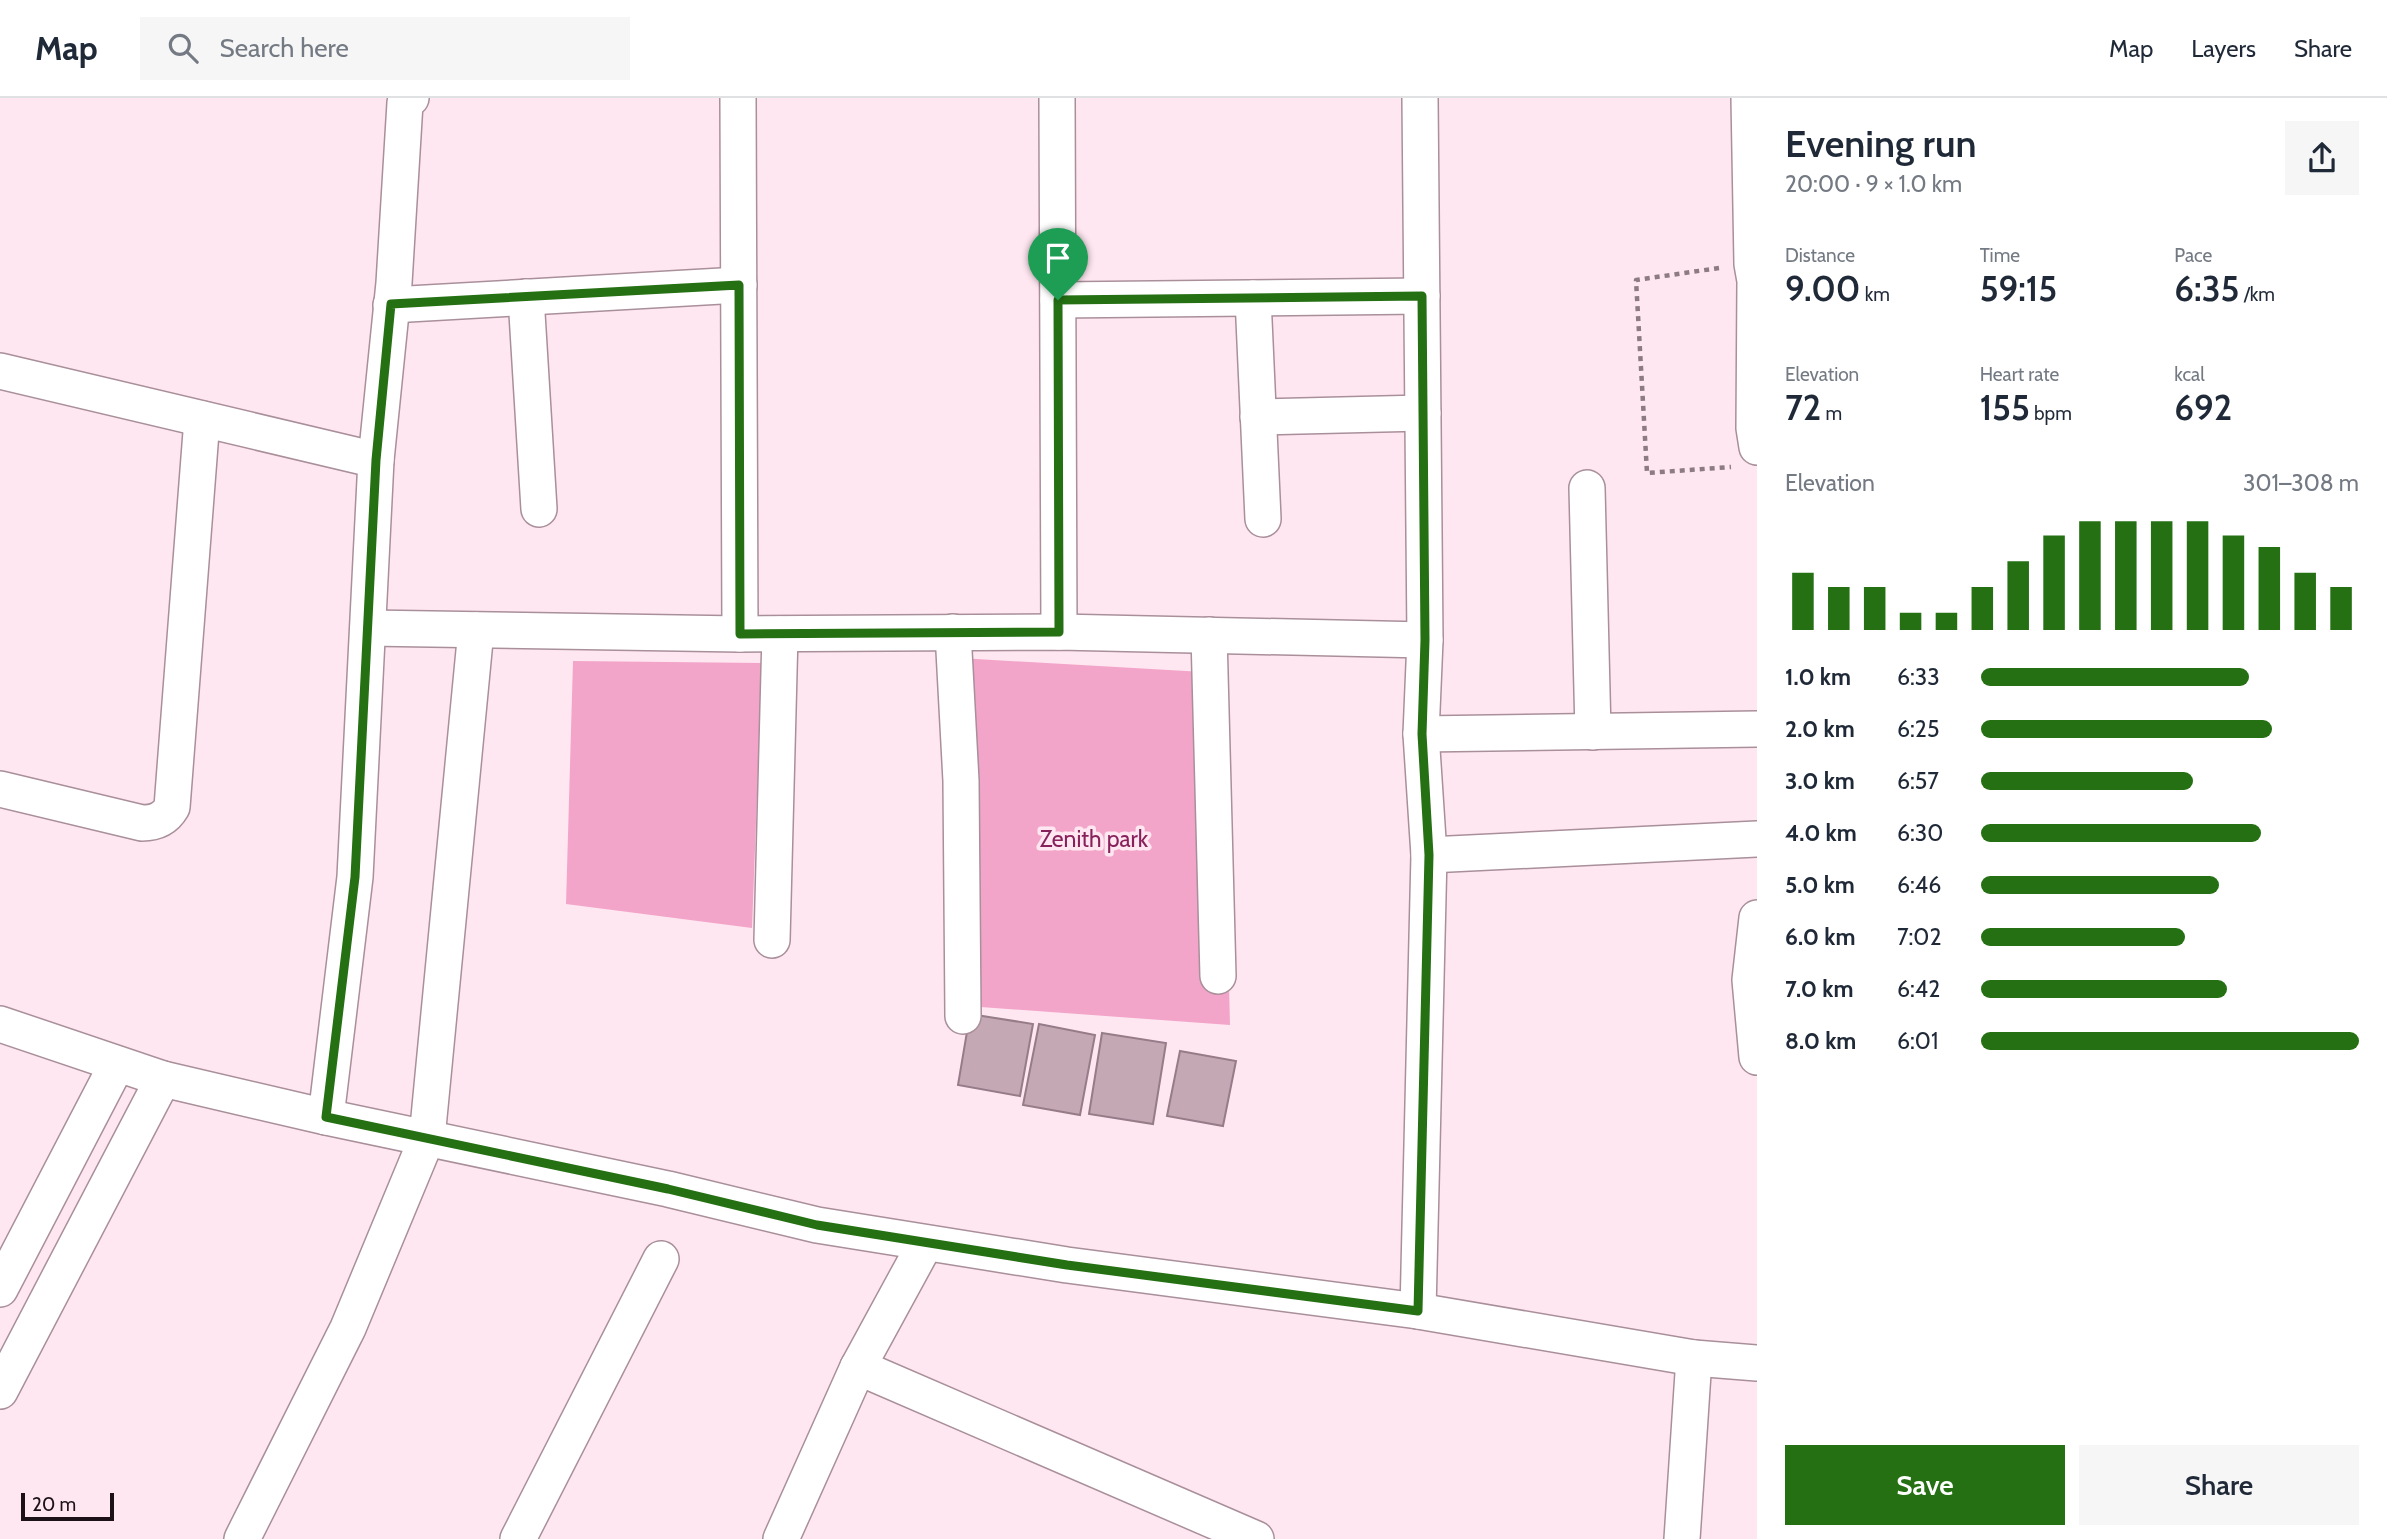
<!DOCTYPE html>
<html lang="en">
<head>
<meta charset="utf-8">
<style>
	:root { --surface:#fff; --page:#f6f6f7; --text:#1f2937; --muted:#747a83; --line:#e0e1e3; --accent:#257013 }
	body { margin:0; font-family:Cabin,sans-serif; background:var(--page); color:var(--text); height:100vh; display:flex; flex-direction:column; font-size:26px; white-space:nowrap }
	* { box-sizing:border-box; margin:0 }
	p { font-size:23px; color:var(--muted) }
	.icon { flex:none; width:38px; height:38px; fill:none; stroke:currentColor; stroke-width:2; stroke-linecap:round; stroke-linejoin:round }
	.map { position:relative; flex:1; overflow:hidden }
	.drawer { display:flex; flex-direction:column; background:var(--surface); width:630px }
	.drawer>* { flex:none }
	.scale { position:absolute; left:21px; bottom:18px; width:93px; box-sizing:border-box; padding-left:7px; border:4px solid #1b1116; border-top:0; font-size:19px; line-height:24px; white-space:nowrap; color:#1b1116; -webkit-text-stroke:5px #ffe7f1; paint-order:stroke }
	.pin { position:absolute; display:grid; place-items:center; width:60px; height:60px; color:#fff; margin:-72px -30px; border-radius:50% 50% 50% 0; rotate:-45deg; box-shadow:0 0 7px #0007 }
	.pin .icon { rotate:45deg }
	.round { display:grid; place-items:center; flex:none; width:74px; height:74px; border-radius:0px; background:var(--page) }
	.head { display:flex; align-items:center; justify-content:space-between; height:119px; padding:0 28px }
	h1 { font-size:38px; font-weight:600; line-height:52px }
	.stats { display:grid; grid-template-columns:repeat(3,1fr); gap:10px; height:119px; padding:7px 28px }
	.stats div { display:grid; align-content:center }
	.stats b { font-size:35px; font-weight:600 }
	.stats small { font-size:19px; font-weight:400 }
	.stats p { font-size:19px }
	.chart { height:196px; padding:14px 28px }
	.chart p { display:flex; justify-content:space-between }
	.chart svg { width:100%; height:126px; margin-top:7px; stroke:var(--accent); stroke-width:6 }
	.button { display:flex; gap:14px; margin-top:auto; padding:14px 28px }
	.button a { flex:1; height:80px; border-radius:0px; background:var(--accent); color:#fff; font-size:28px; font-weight:600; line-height:80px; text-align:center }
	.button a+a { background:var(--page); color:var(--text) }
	ul { padding:0 28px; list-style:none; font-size:23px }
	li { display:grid; grid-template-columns:112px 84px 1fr; align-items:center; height:52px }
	li i { height:18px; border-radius:9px; background:var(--accent) }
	header { display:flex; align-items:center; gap:42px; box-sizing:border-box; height:98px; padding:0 35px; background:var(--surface); border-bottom:2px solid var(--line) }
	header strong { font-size:33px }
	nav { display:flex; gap:38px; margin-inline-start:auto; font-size:24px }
	.search { width:490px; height:63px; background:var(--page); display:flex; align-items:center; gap:18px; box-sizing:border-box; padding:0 24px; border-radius:0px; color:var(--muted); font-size:26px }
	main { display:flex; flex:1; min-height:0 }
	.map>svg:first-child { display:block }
	.green { fill:#f2a5c9 }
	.building { fill:#c4a8b4; stroke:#967c88; stroke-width:2 }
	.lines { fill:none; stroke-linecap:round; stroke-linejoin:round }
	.minor-casing { stroke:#a98f9a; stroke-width:38 }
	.path { stroke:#8c7b83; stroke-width:4.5; stroke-dasharray:5 5; stroke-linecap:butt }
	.minor { stroke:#fff; stroke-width:35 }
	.route-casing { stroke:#fff; stroke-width:14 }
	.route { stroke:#257013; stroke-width:9 }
	.labels { text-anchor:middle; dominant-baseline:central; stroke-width:7; stroke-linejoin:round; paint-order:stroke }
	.park-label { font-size:23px; fill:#87215b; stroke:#ffe7f1 }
</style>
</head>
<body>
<header>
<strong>Map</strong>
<div class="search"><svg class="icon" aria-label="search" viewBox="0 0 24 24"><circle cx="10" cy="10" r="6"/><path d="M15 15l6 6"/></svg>Search here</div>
<nav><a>Map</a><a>Layers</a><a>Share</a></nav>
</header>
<main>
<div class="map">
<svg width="1757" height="1441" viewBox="0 0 1757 1441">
	<rect width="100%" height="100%" fill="#ffe7f1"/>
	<g class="green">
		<path d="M959 560 1221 575 1230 927 967 908Z"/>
		<path d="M573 563 762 565 752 830 566 806Z"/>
	</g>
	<g class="building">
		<path d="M970 916 1033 926 1020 998 958 987Z"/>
		<path d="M1039 926 1095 937 1080 1017 1023 1007Z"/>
		<path d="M1102 935 1166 945 1153 1026 1089 1016Z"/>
		<path d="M1180 953 1236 963 1223 1028 1167 1018Z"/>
	</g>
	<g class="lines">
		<g class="minor-casing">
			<g id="minor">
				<path d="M738 0 740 536"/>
				<path d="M1057 0 1059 534"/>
				<path d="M1749 0 1752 166 1755 183 1754 330 1757 349"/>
				<path d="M526 199 539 411"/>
				<path d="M1253 200 1263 421"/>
				<path d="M1058 202 1422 198"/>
				<path d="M391 207 739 187"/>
				<path d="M0 273 376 362"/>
				<path d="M1258 319 1423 315"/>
				<path d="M1587 390 1593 634"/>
				<path d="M368 530 740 536 1059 534 1425 542"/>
				<path d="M953 534 961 683 963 918"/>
				<path d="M1209 537 1218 878"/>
				<path d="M1421 636 1757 631"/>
				<path d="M0 691 142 725C156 725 165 721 172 709L202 321"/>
				<path d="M1429 757 1757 741"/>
				<path d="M1757 820 1750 882 1757 959"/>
				<path d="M772 842 780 536"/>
				<path d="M0 926 163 981 326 1019 668 1091 817 1127 1067 1167 1418 1213 1694 1260 1757 1265"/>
				<path d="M326 1019 355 779 376 362 394 185 405 5 411 0"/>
				<path d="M0 1191 117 966"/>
				<path d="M1418 1213 1429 757 1421 636 1425 542 1420 0"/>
				<path d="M858 1269 1256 1441"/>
				<path d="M0 1293 163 981"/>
				<path d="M242 1441 348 1230 427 1040 476 532"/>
				<path d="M518 1441 661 1161"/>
				<path d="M781 1441 858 1269 925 1146"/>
				<path d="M1682 1441 1694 1260"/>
			</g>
		</g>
		<path class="path" d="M1719 170 1636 182 1647 375 1731 369"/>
		<use href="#minor" class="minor"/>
	</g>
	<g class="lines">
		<g class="route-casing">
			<path id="route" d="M739 187 740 536 1059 534 1058 202 1422 198 1425 542 1422 636 1429 757 1418 1213 1067 1167 817 1127 668 1091 326 1019 355 779 376 362 391 206Z"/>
		</g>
		<use href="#route" class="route"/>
	</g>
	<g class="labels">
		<g class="park-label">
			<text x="1094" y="741">Zenith park</text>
		</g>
	</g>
</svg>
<div class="scale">20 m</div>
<div class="pin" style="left:1058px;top:202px;background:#1e9e55"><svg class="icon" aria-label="arrive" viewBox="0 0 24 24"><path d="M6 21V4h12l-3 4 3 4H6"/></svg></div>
</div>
<section class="drawer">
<div class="head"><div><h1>Evening run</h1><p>20:00 · 9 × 1.0 km</p></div><a class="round"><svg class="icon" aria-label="share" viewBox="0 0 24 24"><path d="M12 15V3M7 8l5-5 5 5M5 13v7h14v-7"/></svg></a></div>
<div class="stats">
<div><p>Distance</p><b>9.00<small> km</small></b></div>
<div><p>Time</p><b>59:15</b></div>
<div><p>Pace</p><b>6:35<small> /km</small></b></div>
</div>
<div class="stats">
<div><p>Elevation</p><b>72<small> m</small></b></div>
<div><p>Heart rate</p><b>155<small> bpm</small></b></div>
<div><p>kcal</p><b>692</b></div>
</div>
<div class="chart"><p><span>Elevation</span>301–308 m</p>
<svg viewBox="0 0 160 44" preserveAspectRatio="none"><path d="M5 44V24M15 44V29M25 44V29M35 44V38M45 44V38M55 44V29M65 44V20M75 44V11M85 44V6M95 44V6M105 44V6M115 44V6M125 44V11M135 44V15M145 44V24M155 44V29"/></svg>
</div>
<ul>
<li><b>1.0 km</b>6:33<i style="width:71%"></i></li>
<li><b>2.0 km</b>6:25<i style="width:77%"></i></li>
<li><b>3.0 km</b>6:57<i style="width:56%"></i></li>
<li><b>4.0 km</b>6:30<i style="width:74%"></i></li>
<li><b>5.0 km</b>6:46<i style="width:63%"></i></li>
<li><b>6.0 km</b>7:02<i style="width:54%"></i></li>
<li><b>7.0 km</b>6:42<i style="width:65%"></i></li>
<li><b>8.0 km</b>6:01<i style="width:100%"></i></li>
</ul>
<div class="button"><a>Save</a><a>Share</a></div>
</section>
</main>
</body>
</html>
